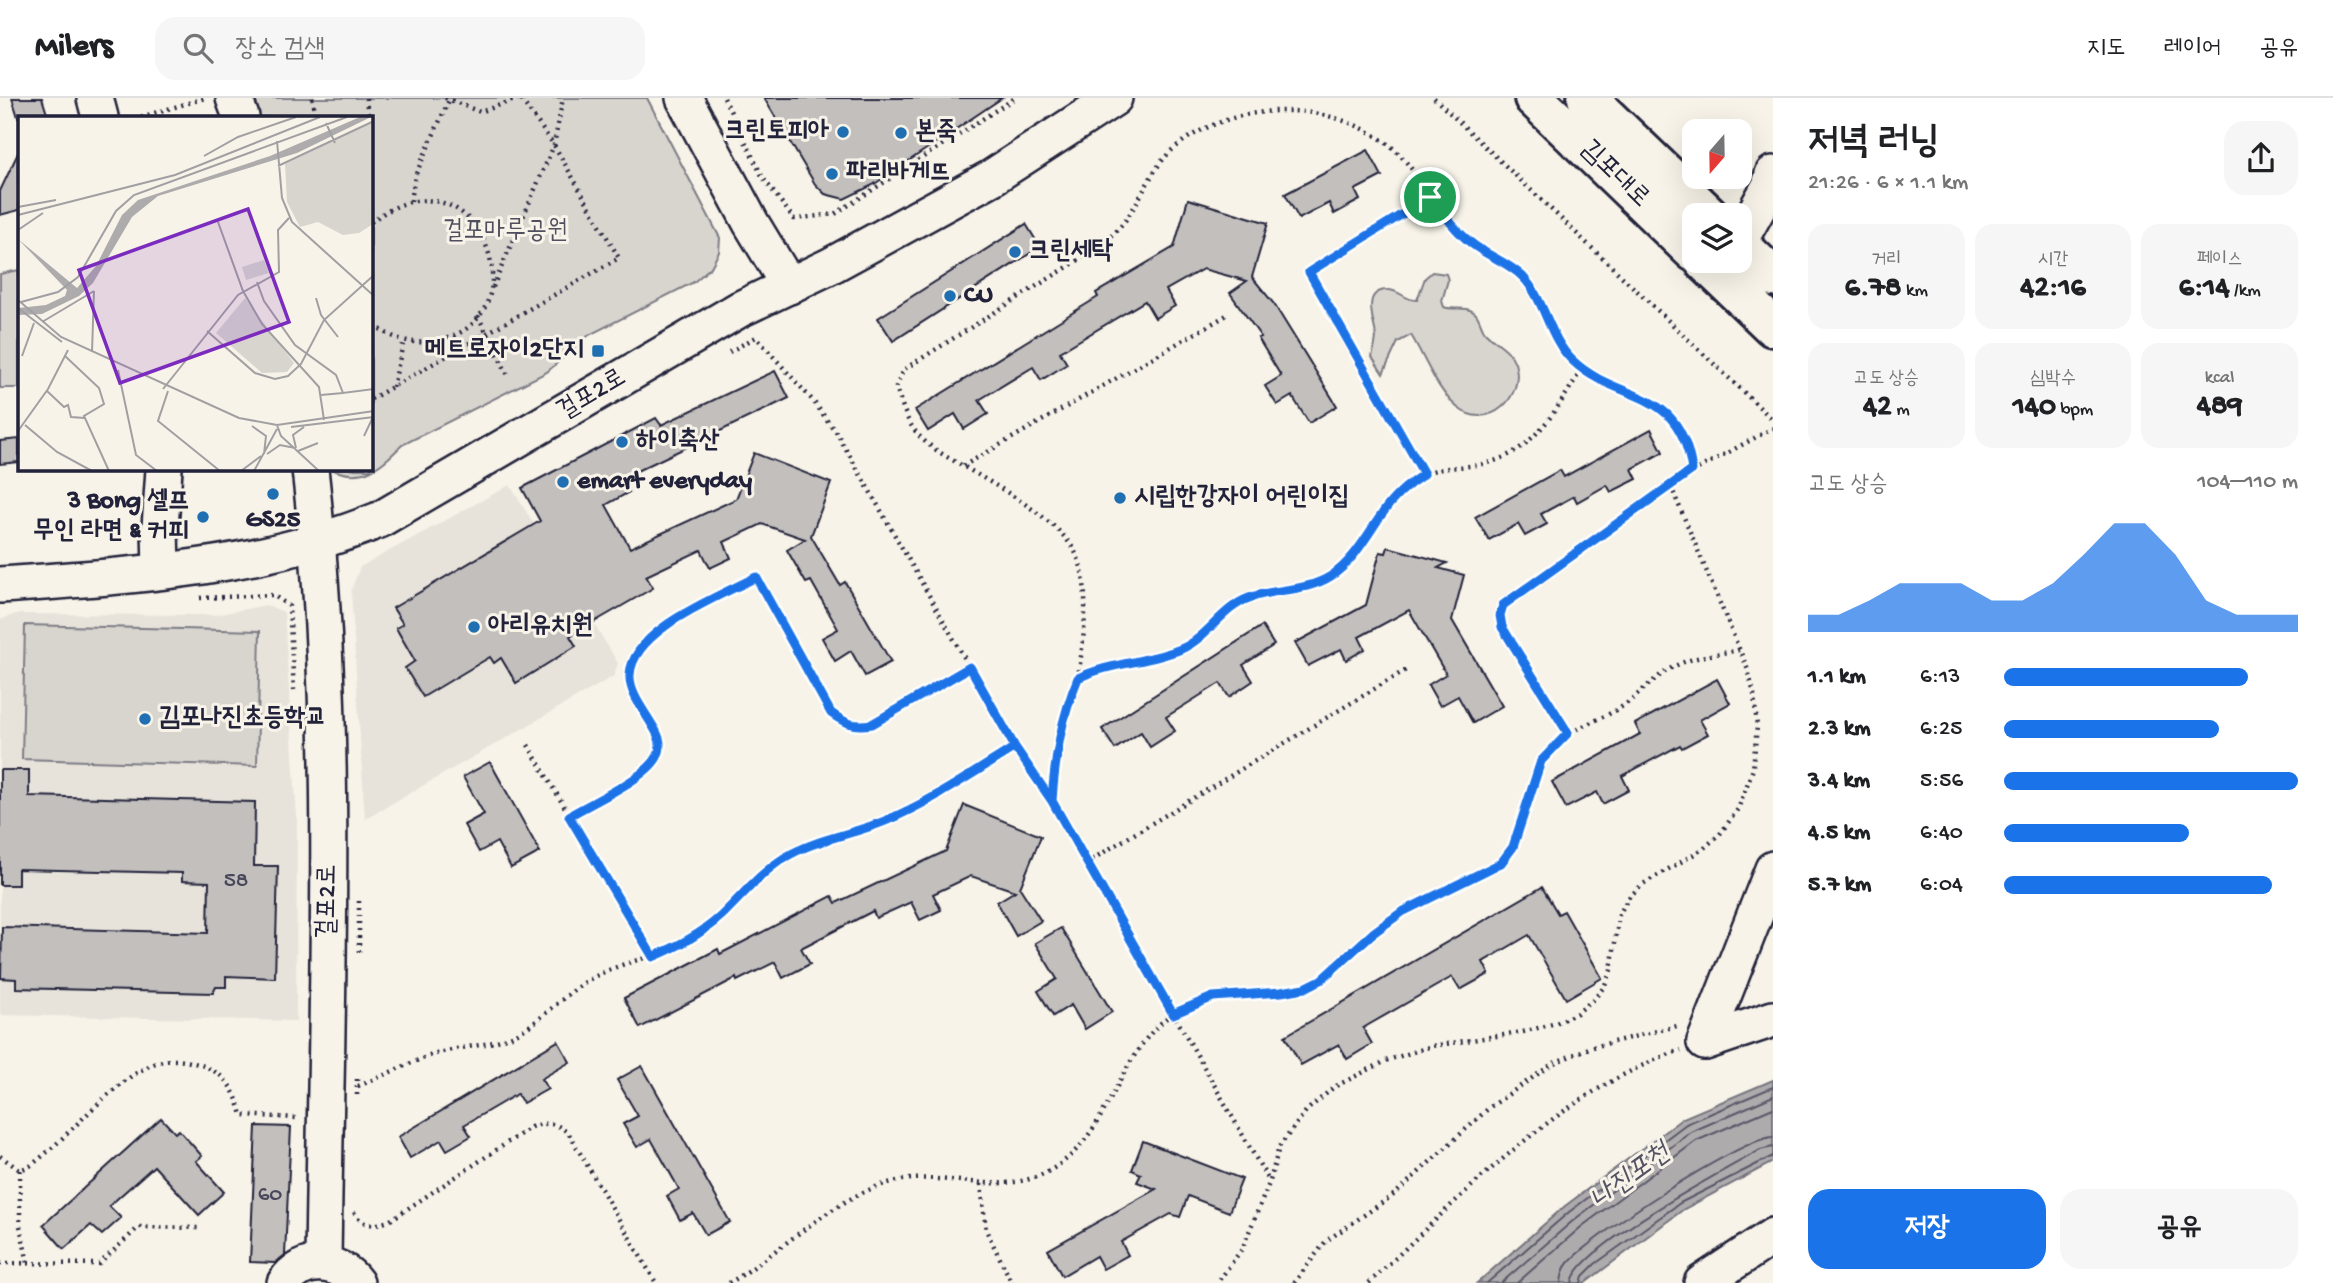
<!DOCTYPE html>
<html lang="ko">
<head>
<meta charset="utf-8">
<style>
	:root { --surface:#fff; --page:#f6f6f6; --text:#202124; --muted:#757577; --line:#e0e0e0; --accent:#1a73e8 }
	body { margin:0; font-family:"Gochi Hand","Poor Story",sans-serif; background:var(--page); color:var(--text); height:100vh; display:flex; flex-direction:column; font-size:26px; white-space:nowrap }
	* { box-sizing:border-box; margin:0 }
	p { font-size:23px; color:var(--muted) }
	.icon { flex:none; width:38px; height:38px; fill:none; stroke:currentColor; stroke-width:2; stroke-linecap:round; stroke-linejoin:round }
	.map { position:relative; flex:1; overflow:hidden }
	.side { display:flex; flex-direction:column; background:var(--surface); width:560px }
	.side>* { flex:none }
	.needle { width:46px; rotate:200deg }
	.buttons { position:absolute; left:1682px; top:21px; display:grid; gap:14px }
	.buttons a { display:grid; place-items:center; width:70px; height:70px; border-radius:14px; background:var(--surface); box-shadow:0 7px 28px #0002; font-size:35px }
	.pin { position:absolute; display:grid; place-items:center; width:60px; height:60px; color:#fff; margin:-30px; border:4px solid #fff; border-radius:50%; box-shadow:0 2px 7px #0007 }
	.round { display:grid; place-items:center; flex:none; width:74px; height:74px; border-radius:21px; background:var(--page) }
	.headline { display:flex; align-items:center; justify-content:space-between; height:119px; padding:0 35px }
	h1 { font-size:38px; font-weight:800; line-height:52px }
	.figures { display:grid; grid-template-columns:repeat(3,1fr); gap:10px; height:119px; padding:7px 35px }
	.figures div { display:grid; align-content:center; border-radius:18px; background:var(--page); text-align:center }
	.figures b { font-size:30px; font-weight:800 }
	.figures small { font-size:19px; font-weight:400 }
	.figures p { font-size:19px }
	.chart { height:196px; padding:14px 35px }
	.chart p { display:flex; justify-content:space-between }
	.chart svg { width:100%; height:126px; margin-top:7px; fill:var(--accent); opacity:.7 }
	.button { display:flex; gap:14px; margin-top:auto; padding:14px 35px }
	.button a { flex:1; height:80px; border-radius:21px; background:var(--accent); color:#fff; font-size:28px; font-weight:800; line-height:80px; text-align:center }
	.button a+a { background:var(--page); color:var(--text) }
	ul { padding:0 35px; list-style:none; font-size:23px }
	li { display:grid; grid-template-columns:112px 84px 1fr; align-items:center; height:52px }
	li i { height:18px; border-radius:9px; background:var(--accent) }
	header { display:flex; align-items:center; gap:42px; box-sizing:border-box; height:98px; padding:0 35px; background:var(--surface); border-bottom:2px solid var(--line) }
	header strong { font-size:33px }
	nav { display:flex; gap:38px; margin-inline-start:auto; font-size:24px }
	.search { width:490px; height:63px; background:var(--page); display:flex; align-items:center; gap:18px; box-sizing:border-box; padding:0 24px; border-radius:21px; color:var(--muted); font-size:26px }
	main { display:flex; flex:1; min-height:0 }
	.map>svg:first-child { display:block }
	.built { fill:#e7e3db }
	.green { fill:#d8d5cf; stroke:#7d7c85; stroke-width:2 }
	.water { fill:#aeabad; stroke:#76747f; stroke-width:2 }
	.lines { fill:none; stroke-linecap:round; stroke-linejoin:round }
	.shore { stroke:#5a5969; stroke-width:2 }
	.building { fill:#c2bfbd; stroke:#22223b; stroke-width:2 }
	.minor-casing { stroke:#22223b; stroke-width:40 }
	.major-casing { stroke:#22223b; stroke-width:44 }
	.path { stroke:#22223b; stroke-width:4.5; stroke-dasharray:2 5; stroke-linecap:butt }
	.minor { stroke:#f7f3e8; stroke-width:35 }
	.major { stroke:#f7f3e8; stroke-width:38 }
	.route-casing { stroke:#fff; stroke-width:14 }
	.route { stroke:#1a73e8; stroke-width:9 }
	.poi-dot { fill:#1f6fb2; stroke:#f7f3e8; stroke-width:2.5 }
	.labels { text-anchor:middle; dominant-baseline:central; stroke-width:6; stroke-linejoin:round; paint-order:stroke }
	.number-label { font-size:23px; fill:#4a495c }
	.poi-label { font-size:26px; font-weight:bold; fill:#22223b; stroke:#f7f3e8; text-anchor:start }
	.street-label { font-size:26px; fill:#22223b; stroke:#f7f3e8 }
	.park-label { font-size:26px; fill:#504f60; stroke:#f7f3e8 }
	.water-label { font-size:28px; font-style:italic; fill:#535263; stroke:#f7f3e8 }
	.inset-road { fill:none; stroke:#a29fa3; stroke-width:2 }
	.view { fill:#7b2cbf; fill-opacity:0.15; stroke:#7b2cbf; stroke-width:3.5 }
	.inset-edge { fill:none; stroke:#22223b; stroke-width:3.5 }
</style>
</head>
<body>
<header>
<strong>Milers</strong>
<div class="search"><svg class="icon" aria-label="search" viewBox="0 0 24 24"><circle cx="10" cy="10" r="6"/><path d="M15 15l6 6"/></svg>장소 검색</div>
<nav><a>지도</a><a>레이어</a><a>공유</a></nav>
</header>
<main>
<div class="map">
<svg width="1773" height="1185" viewBox="0 0 1773 1185">
	<rect width="100%" height="100%" fill="#f7f3e8"/>
	<filter id="ink" filterUnits="userSpaceOnUse"><feTurbulence type="fractalNoise" baseFrequency=".0143" numOctaves="2"/><feDisplacementMap in="SourceGraphic" scale="14" xChannelSelector="R" yChannelSelector="G"/><feConvolveMatrix kernelMatrix="1 2 1 2 8 2 1 2 1" color-interpolation-filters="sRGB"/></filter>
	<g filter="url(#ink)">
		<g class="built">
			<path d="M510 387 618 565 614 578 365 721 351 492 360 469Z"/>
			<path d="M266 507 284 514 297 720 296 923 0 917V522L16 516 215 517Z"/>
		</g>
		<g class="green">
			<path d="M244 0H647L720 140 719 154 711 169 694 184 589 237 547 274 402 347C380 369 363 385 331 371H371V19H250Z"/>
			<path d="M19 172V290H0V176Z"/>
			<path d="M1432 174 1446 176 1448 182 1442 203 1444 209C1454 213 1466 207 1475 215 1480 220 1481 229 1485 234 1495 245 1510 250 1515 265 1526 299 1488 334 1458 310 1437 293 1425 260 1411 237L1398 244 1383 276 1372 259C1374 252 1376 244 1376 237 1374 223 1361 193 1387 192 1399 191 1405 203 1417 202L1425 180Z"/>
			<path d="M25 527 260 533 257 668 22 661Z"/>
		</g>
		<path class="water" d="M1773 982V1064L1684 1111 1585 1185H1477L1565 1108 1683 1020Z"/>
		<g class="lines">
			<g class="shore">
				<path d="M1487 1185 1569 1114 1686 1026 1773 989"/>
				<path d="M1501 1185 1575 1121 1691 1034 1773 998"/>
				<path d="M1517 1185 1581 1129 1696 1043 1773 1010"/>
				<path d="M1561 1185C1562 1177 1563 1171 1568 1165 1591 1138 1741 1040 1773 1039"/>
				<path d="M1572 1185C1574 1152 1728 1070 1760 1052L1773 1049"/>
				<path d="M1581 1185 1583 1178 1595 1166 1680 1105 1773 1058"/>
			</g>
		</g>
		<g class="building">
			<path d="M12 0H42L48 19H18Z"/>
			<path d="M764 0H1002L873 87 844 101 825 96 815 86Z"/>
			<path d="M1368 52 1382 78 1355 92 1360 102 1334 116 1329 105 1299 121 1285 96Z"/>
			<path d="M19 53V112L0 117V93Z"/>
			<path d="M1188 101 1268 125 1252 179 1274 206 1337 308 1309 325 1292 298 1277 307 1265 288 1281 278 1258 240 1261 239 1230 195 1247 183 1203 171 1166 192 1175 208 1155 220 1145 203 1060 254 1067 266 1041 282 1033 269 979 302 988 316 964 331 955 316 928 333 915 312 1098 199 1096 195 1174 149Z"/>
			<path d="M1026 126 1040 149 893 243 878 220Z"/>
			<path d="M775 273 789 300 622 380 629 394 606 407 630 450 736 401 754 355 831 385 811 438 840 487 845 484 891 564 865 578 851 553 835 563 822 540 838 531 811 483 806 485 787 452 805 441 762 426 724 444 731 460 710 470 701 452 646 478 653 490 570 538 576 548 516 585 501 560 494 565 490 559 423 599 405 570 415 563 396 530 403 526 393 510 540 423 522 390 656 320 661 327Z"/>
			<path d="M1651 331 1663 354 1632 371 1637 381 1611 394 1607 387 1577 404 1574 398 1541 416 1547 426 1525 438 1518 426 1489 442 1475 419 1560 372 1564 379Z"/>
			<path d="M19 341V364L0 366V343Z"/>
			<path d="M1388 449 1447 465 1438 470 1464 477 1452 522 1502 608 1473 625 1458 598 1440 608 1428 587 1446 576 1409 512 1359 539 1365 551 1346 562 1341 551 1308 568 1295 545 1366 507 1380 454 1386 455Z"/>
			<path d="M1262 528 1274 547 1243 567 1253 583 1229 599 1220 585 1166 619 1175 633 1150 649 1141 634 1115 651 1102 631Z"/>
			<path d="M1717 581 1730 605 1700 622 1708 636 1682 650 1680 647 1622 678 1629 692 1603 706 1597 694 1566 710 1552 684 1640 636 1635 626Z"/>
			<path d="M490 664 540 754 511 770 497 744 479 754 464 727 484 716 463 679Z"/>
			<path d="M0 672H29V698L255 704 254 768H278L275 880 226 878V889H216L213 895 16 890V881L1 880 2 829 208 835 209 784 182 783V775L18 771V787H0Z"/>
			<path d="M964 707 1041 738 1020 790 1041 823 1016 838 997 804 1015 793 971 778 933 796 941 812 920 822 911 804 876 820 873 813 801 850 810 866 783 880 775 864 737 883 736 880 640 930 624 900 718 851 720 856 832 798 836 805 946 753Z"/>
			<path d="M1542 789 1558 816 1564 813 1602 880 1566 901 1529 837 1483 864 1489 876 1460 892 1452 879 1363 930 1372 946 1347 961 1339 946 1301 967 1285 938Z"/>
			<path d="M1061 830 1112 914 1085 931 1071 907 1053 918 1038 893 1057 881 1035 845Z"/>
			<path d="M558 943 570 964 541 981 548 991 523 1005 517 996 464 1027 471 1038 447 1052 441 1042 410 1060 398 1039Z"/>
			<path d="M642 968 730 1124 706 1137 693 1115 680 1122 667 1098 679 1091 651 1041 637 1049 623 1026 638 1018 617 982Z"/>
			<path d="M161 1020 175 1035 179 1032 202 1058 196 1063 224 1094 199 1117 154 1068 109 1108 121 1120 102 1137 91 1127 64 1151 43 1127Z"/>
			<path d="M256 1028 291 1029 285 1157 275 1165 250 1164Z"/>
			<path d="M1143 1043 1242 1081 1229 1114 1188 1098 1180 1119 1171 1116 1121 1144 1128 1157 1103 1171 1096 1158 1062 1178 1048 1152 1156 1091 1137 1084 1141 1076 1132 1072Z"/>
		</g>
		<g class="lines">
			<g class="minor-casing">
				<g id="minor">
					<path d="M95 0 100 19"/>
					<path d="M234 0 241 19"/>
					<path d="M684 0 751 125 789 188"/>
					<path d="M1746 131 1770 88 1773 76"/>
					<path d="M310 371C340 635 326 900 323 1165"/>
					<path d="M161 473 160 430 164 371"/>
					<path d="M0 487C128 478 259 471 379 422L740 211 830 168 991 80 1114 0"/>
					<path d="M1705 944 1773 771"/>
					<path d="M1705 944 1773 921"/>
					<path d="M285 1185C302 1158 338 1161 356 1185"/>
					<path d="M1702 1185 1773 1138"/>
				</g>
			</g>
			<g class="major-casing">
				<g id="major">
					<path d="M1534 0 1694 154"/>
					<path d="M1587 0 1709 117"/>
					<path d="M1740 147 1773 179"/>
					<path d="M1704 163 1773 229"/>
				</g>
			</g>
			<g class="path">
				<path d="M312 0 317 19"/>
				<path d="M366 0 368 19"/>
				<path d="M445 0 480 14 520 0"/>
				<path d="M724 0 763 80 794 121 835 116 1015 0"/>
				<path d="M1434 0 1773 322"/>
				<path d="M141 19 205 0"/>
				<path d="M411 103 415 78 450 0"/>
				<path d="M371 124C480 39 549 230 429 244 408 246 386 239 371 223"/>
				<path d="M493 189 554 47 563 0"/>
				<path d="M478 218 508 277"/>
				<path d="M729 254 756 239 814 304 838 337 1015 649 1052 703 1269 1083"/>
				<path d="M393 289 404 242"/>
				<path d="M371 301 619 160 554 47 520 0"/>
				<path d="M963 368 1227 217"/>
				<path d="M1692 374 1773 330"/>
				<path d="M1424 376 1309 174 1430 99"/>
				<path d="M200 500 273 497 289 508 294 592"/>
				<path d="M1078 580C1083 544 1093 485 1074 452 1055 419 996 388 963 368 947 359 928 349 916 334 906 322 901 304 896 289L903 272C946 245 989 218 1032 191 1059 174 1088 158 1111 138 1138 115 1146 76 1172 52 1233 0 1334 0 1394 51 1417 73 1431 102 1451 126 1471 150 1502 157 1523 179 1538 195 1546 220 1557 239 1593 306 1678 278 1692 372L1670 386 1748 572 1754 596 1757 628 1753 671 1738 711 1720 736 1703 751 1643 786 1628 800 1619 817 1611 872 1604 889 1593 902 1577 915 1556 925 1523 934 1432 948 1388 962 1334 989 1306 1013 1279 1049 1270 1083 1242 1151 1217 1185"/>
				<path d="M1568 635 1502 529 1500 517 1503 507 1672 385"/>
				<path d="M528 647 653 859"/>
				<path d="M1052 702C1056 658 1061 621 1078 580 1087 575 1097 569 1107 567 1132 562 1161 562 1184 549 1209 535 1224 507 1252 499 1279 491 1309 494 1333 477 1370 450 1381 395 1424 376 1442 368 1464 370 1482 366 1533 357 1557 310 1582 271"/>
				<path d="M569 718C590 705 659 674 661 649 663 629 638 611 633 592 617 535 717 500 756 479L831 615C846 626 854 629 872 626L969 569"/>
				<path d="M1086 765 1409 570"/>
				<path d="M359 803V854"/>
				<path d="M358 988C383 978 407 966 432 957 459 948 487 949 514 937 545 922 565 893 596 878 626 862 660 859 690 842 727 822 748 780 786 759 816 742 849 736 881 725 928 708 972 675 1015 649"/>
				<path d="M357 997V978"/>
				<path d="M0 1058 20 1072 30 1068C69 1040 113 981 156 965 172 959 189 963 204 968 227 977 236 995 242 1017L297 1020"/>
				<path d="M20 1072V1128L28 1165"/>
				<path d="M981 1086 986 1132 1012 1185"/>
				<path d="M354 1114C363 1129 373 1128 389 1123L531 1029C547 1024 557 1024 569 1036L656 1185"/>
				<path d="M0 1165 99 1166 139 1129 201 1130"/>
				<path d="M729 1185C781 1155 842 1090 903 1082 951 1075 1001 1098 1047 1074 1111 1041 1115 956 1172 916 1218 886 1266 905 1308 888 1339 876 1360 843 1387 824 1409 808 1434 795 1459 784 1472 778 1488 774 1500 766 1527 746 1526 696 1540 667 1555 631 1598 626 1626 606 1643 593 1658 576 1677 567 1696 558 1718 556 1739 552"/>
				<path d="M1294 1185 1326 1143 1395 1096 1490 1009 1554 965 1589 950 1681 927"/>
				<path d="M1369 1185C1462 1098 1558 994 1681 952"/>
			</g>
			<use href="#minor" class="minor"/>
			<use href="#major" class="major"/>
		</g>
	</g>
	<g class="lines" filter="url(#ink)">
		<g class="route-casing">
			<path id="route" d="M1430 99 1309 174 1424 376C1407 387 1393 399 1382 416 1367 437 1354 463 1331 478 1306 494 1276 490 1249 500 1222 510 1207 540 1181 551 1147 565 1112 564 1078 580 1061 621 1055 659 1052 703L1015 649C973 675 931 704 885 723 851 737 815 741 784 760 759 776 742 798 721 818 700 837 678 848 653 859L569 718C592 704 645 681 657 659 664 646 658 636 651 625 642 610 629 594 630 577 632 531 721 498 756 479L831 615C846 626 854 629 872 626L970 569 1015 649 1052 703 1173 916 1213 899 1281 894 1305 890 1321 882 1373 835 1402 814 1501 765 1513 749 1541 663 1568 635 1502 529 1500 517 1503 507 1692 372C1679 285 1619 307 1572 262 1549 240 1545 202 1523 179 1510 166 1493 160 1478 150 1458 137 1445 117 1430 99"/>
		</g>
		<use href="#route" class="route"/>
	</g>
	<g class="poi-dot">
		<circle cx="843" cy="34" r="7"/>
		<circle cx="901" cy="35" r="7"/>
		<circle cx="832" cy="76" r="7"/>
		<circle cx="1015" cy="154" r="7"/>
		<circle cx="950" cy="198" r="7"/>
		<rect x="591" y="246" width="14" height="14" rx="3.5"/>
		<circle cx="622" cy="344" r="7"/>
		<circle cx="563" cy="384" r="7"/>
		<circle cx="273" cy="396" r="7"/>
		<circle cx="1120" cy="400" r="7"/>
		<circle cx="203" cy="419" r="7"/>
		<circle cx="474" cy="529" r="7"/>
		<circle cx="145" cy="621" r="7"/>
	</g>
	<g class="labels">
		<g class="number-label">
			<text x="236" y="783">58</text>
			<text x="270" y="1097">60</text>
		</g>
		<g class="poi-label">
			<text x="829" y="34" text-anchor="end">크린토피아</text>
			<text x="915" y="35">본죽</text>
			<text x="846" y="76">파리바게뜨</text>
			<text x="1029" y="154">크린세탁</text>
			<text x="964" y="198">CU</text>
			<text x="584" y="253" text-anchor="end">메트로자이2단지</text>
			<text x="636" y="344">하이축산</text>
			<text x="577" y="384">emart everyday</text>
			<text x="1134" y="400">시립한강자이 어린이집</text>
			<text x="189" y="404" text-anchor="end">3 Bong 셀프<tspan x="189" dy="30">무인 라면 &amp; 커피</tspan></text>
			<text x="273" y="423" text-anchor="middle">GS25</text>
			<text x="488" y="529">아리유치원</text>
			<text x="159" y="621">김포나진초등학교</text>
		</g>
		<g class="street-label">
			<text transform="translate(1614 77) rotate(44)">김포대로</text>
			<text transform="translate(592 298) rotate(-31)">걸포2로</text>
			<text transform="translate(329 804) rotate(-89)">걸포2로</text>
		</g>
		<g class="park-label">
			<text x="505" y="134">걸포마루공원</text>
		</g>
		<g class="water-label">
			<text transform="translate(1631 1079) rotate(-36)">나진포천</text>
		</g>
	</g>
	<g transform="translate(18 18)">
		<rect width="355" height="355" fill="#f7f3e8"/>
		<path d="M355 6V108L341 117 325 119 300 106 282 111 269 86 267 48ZM246 144 251 157 228 164 224 151ZM227 182 276 247 269 256 244 257 198 217Z" fill="#d8d5cf"/>
		<path d="M342 1H353L279 37 140 80 114 101 75 167 61 180 24 198 0 199V192L28 189 47 180 49 174 0 123 59 172 78 150 104 99 120 84 252 40Z" fill="#aeabad"/>
		<path class="inset-road" d="M308 7 317 27M259 25 264 82 274 106 356 180M186 40 220 21 278 1M260 50 356 5M0 91 38 84M0 99 157 59 302 1M200 106 225 175 244 208 301 271 306 304M0 114 25 97M239 166 246 185 277 229 318 259 325 277 356 273M298 182 303 199 320 221M0 184 43 221 221 302 259 309 356 295M3 186 40 176 60 161 98 95 116 79 329 1M0 192 44 226M24 206 76 175M189 215 237 257 257 263 270 260 283 248 306 204 356 159M74 236 76 175M4 240 16 207M47 240 81 272 86 288 66 300 91 355M100 254 118 339 139 355M145 273 220 179 261 156 260 114 271 102M29 275 46 291 50 289 53 301 67 302M150 275 140 305 202 355M303 279 325 277M7 309 39 336 74 355M259 309 263 320 301 355M234 310 248 320 246 338M273 311 356 301M0 315 30 273 50 234M346 320 355 301M278 332 275 319 286 311M280 335 300 327M249 338 262 329 277 332M223 355 243 340M236 355 259 313"/>
		<path class="view" d="M230 93 271 206 102 267 61 154Z"/>
		<rect width="355" height="355" class="inset-edge"/>
	</g>
</svg>
<div class="buttons">
<a><svg class="needle" viewBox="-14 -14 28 28"><path d="M0-13l5 13h-10z" fill="#e53935"/><path d="M0 13l5-13h-10z" fill="#757577"/></svg></a>
<a><svg class="icon" aria-label="layers" viewBox="0 0 24 24"><path d="M12 4l9 5-9 5-9-5zM3 14l9 5 9-5"/></svg></a>
</div>
<div class="pin" style="left:1430px;top:99px;background:#1e9e55"><svg class="icon" aria-label="arrive" viewBox="0 0 24 24"><path d="M6 21V4h12l-3 4 3 4H6"/></svg></div>
</div>
<section class="side">
<div class="headline"><div><h1>저녁 러닝</h1><p>21:26 · 6 × 1.1 km</p></div><a class="round"><svg class="icon" aria-label="share" viewBox="0 0 24 24"><path d="M12 15V3M7 8l5-5 5 5M5 13v7h14v-7"/></svg></a></div>
<div class="figures">
<div><p>거리</p><b>6.78<small> km</small></b></div>
<div><p>시간</p><b>42:16</b></div>
<div><p>페이스</p><b>6:14<small> /km</small></b></div>
</div>
<div class="figures">
<div><p>고도 상승</p><b>42<small> m</small></b></div>
<div><p>심박수</p><b>140<small> bpm</small></b></div>
<div><p>kcal</p><b>489</b></div>
</div>
<div class="chart"><p><span>고도 상승</span>104–110 m</p>
<svg viewBox="0 0 160 44" preserveAspectRatio="none"><path d="M0 44V38L10 38L20 33L30 27L40 27L50 27L60 33L70 33L80 27L90 17L100 6L110 6L120 17L130 33L140 38L150 38L160 38V44z"/></svg>
</div>
<ul>
<li><b>1.1 km</b>6:13<i style="width:83%"></i></li>
<li><b>2.3 km</b>6:25<i style="width:73%"></i></li>
<li><b>3.4 km</b>5:56<i style="width:100%"></i></li>
<li><b>4.5 km</b>6:40<i style="width:63%"></i></li>
<li><b>5.7 km</b>6:04<i style="width:91%"></i></li>
</ul>
<div class="button"><a>저장</a><a>공유</a></div>
</section>
</main>
</body>
</html>
